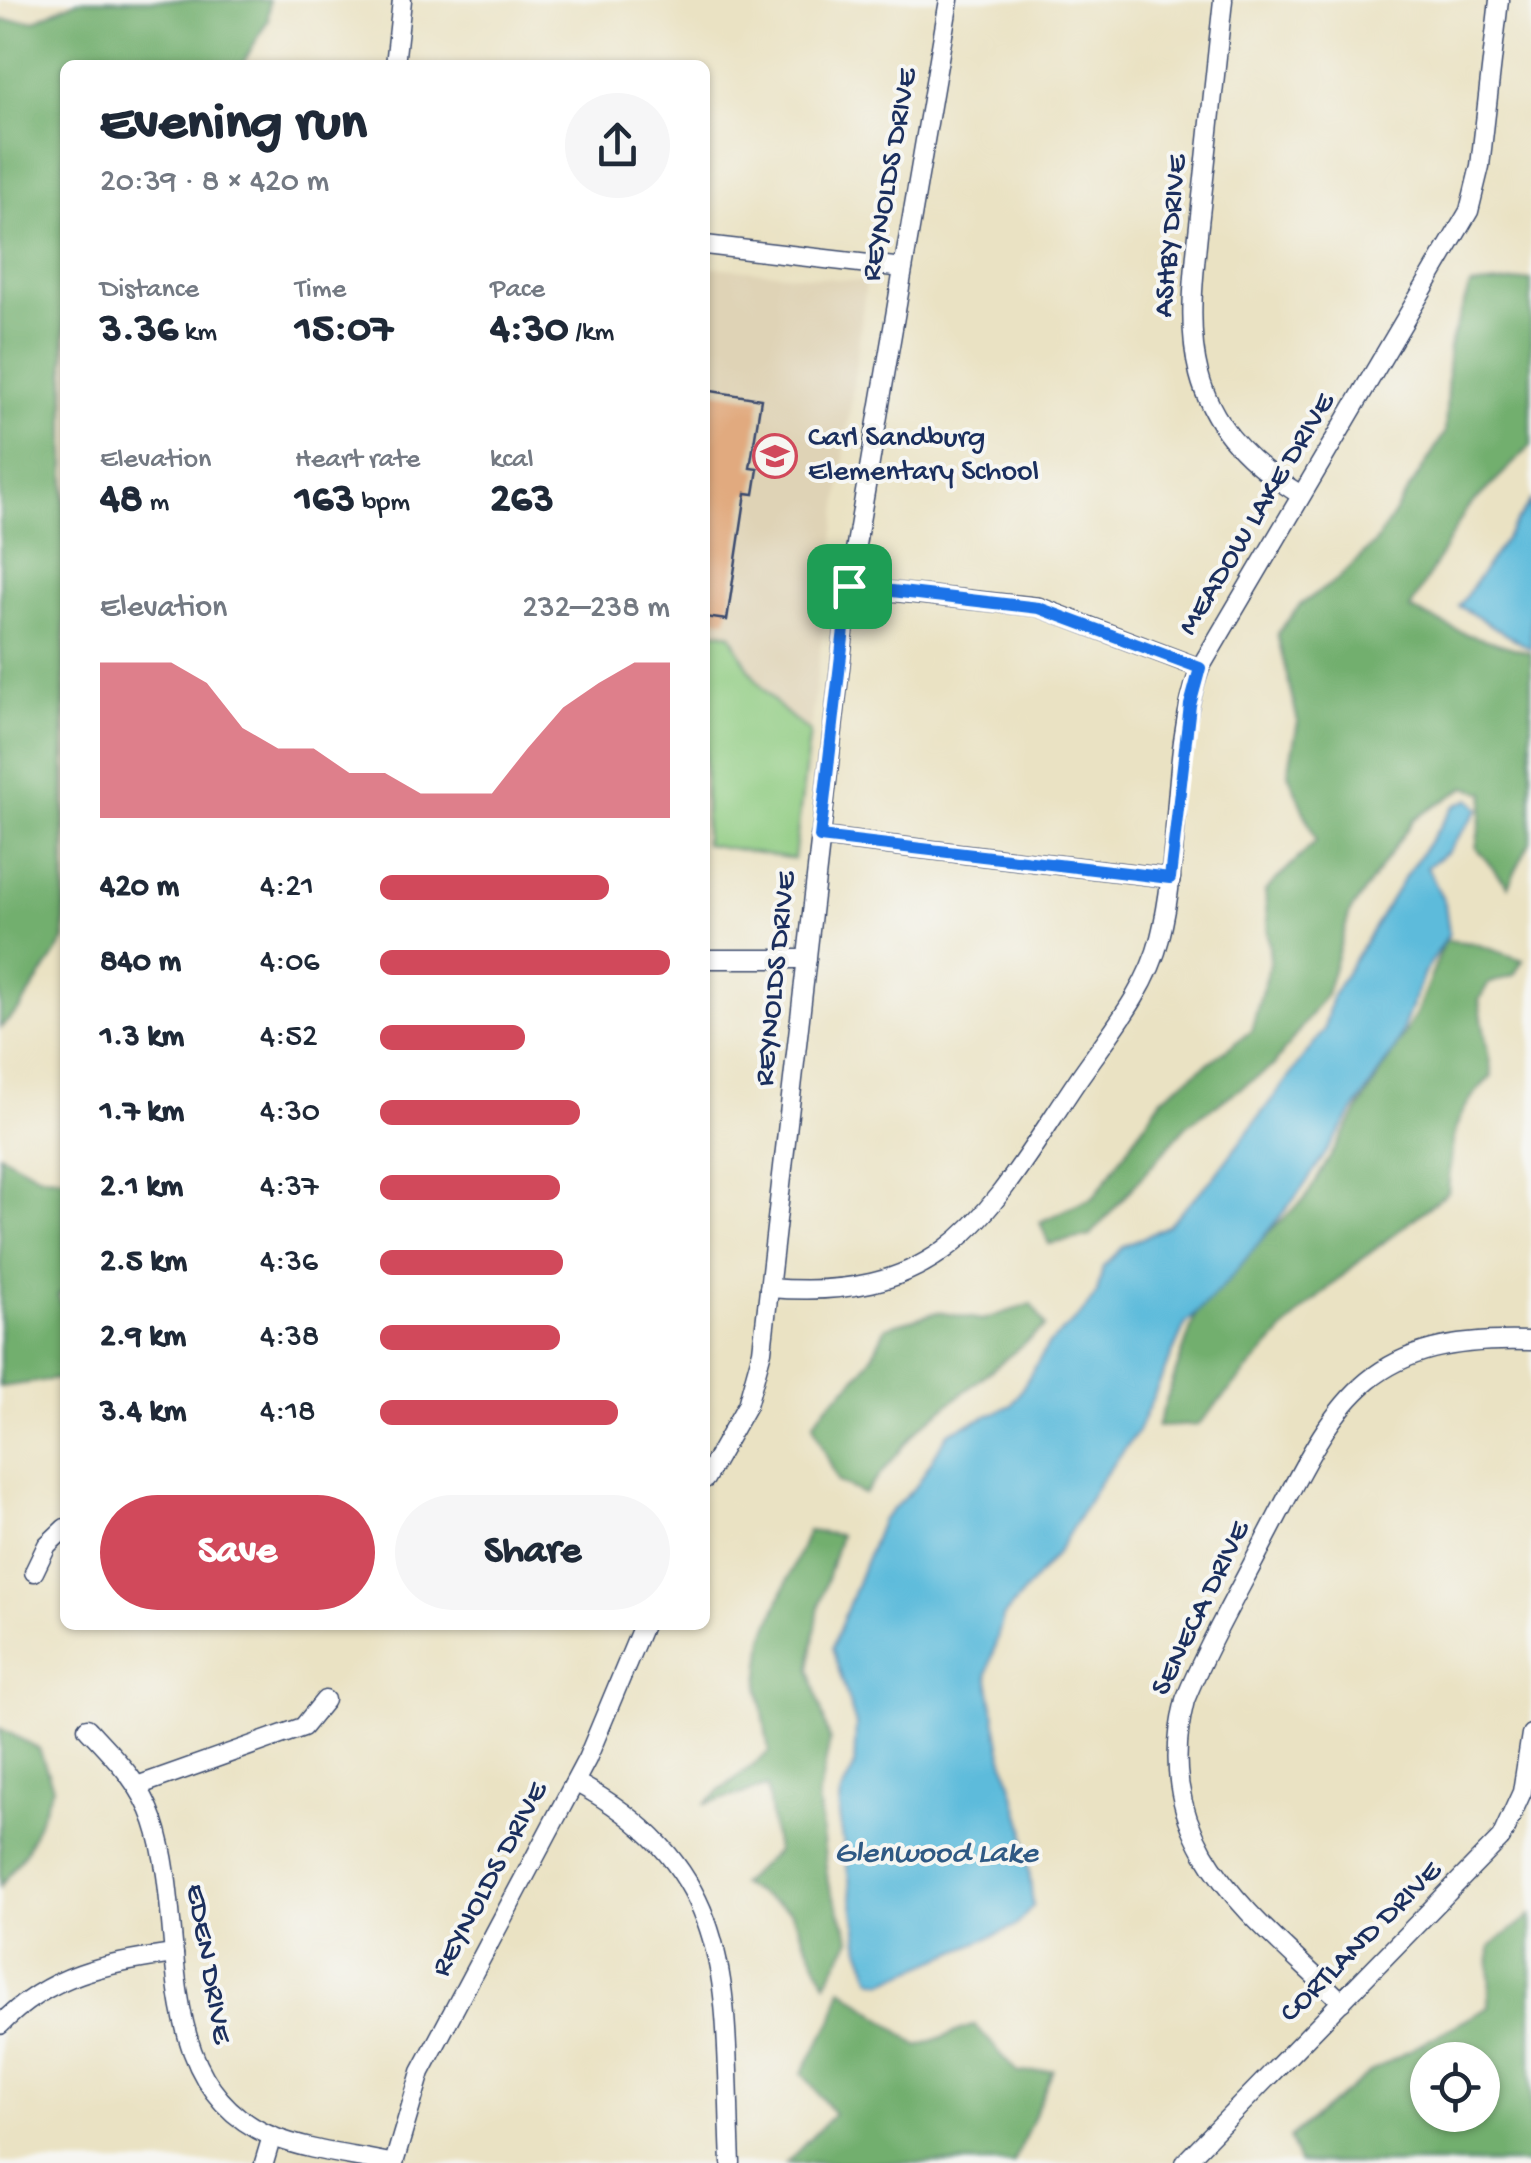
<!DOCTYPE html>
<html lang="en">
<head>
<meta charset="utf-8">
<style>
	:root { --surface:#fff; --page:#f6f6f7; --text:#1f2937; --muted:#747a83; --accent:#d1495b }
	body { margin:0; font-family:"Gochi Hand",sans-serif; background:var(--page); color:var(--text); height:100vh; display:flex; flex-direction:column; font-size:38px; white-space:nowrap }
	* { box-sizing:border-box; margin:0 }
	p { font-size:32px; color:var(--muted) }
	.icon { flex:none; width:55px; height:55px; fill:none; stroke:currentColor; stroke-width:2; stroke-linecap:round; stroke-linejoin:round }
	.map { position:relative; flex:1; overflow:hidden }
	.drawer { position:absolute; left:60px; top:60px; width:650px; height:1570px; display:flex; flex-direction:column; background:var(--surface); border-radius:15px; box-shadow:0 2px 8px #0004 }
	.drawer>* { flex:none }
	.tools { position:absolute; left:1410px; top:2042px; display:grid; gap:20px }
	.tools a { display:grid; place-items:center; width:90px; height:90px; border-radius:50%; background:var(--surface); box-shadow:0 2px 8px #0004; font-size:50px }
	.pin { position:absolute; display:grid; place-items:center; width:85px; height:85px; color:#fff; margin:-42px; border-radius:20px; box-shadow:0 5px 15px #0006 }
	.round { display:grid; place-items:center; flex:none; width:105px; height:105px; border-radius:52px; background:var(--page) }
	.summary { display:flex; align-items:center; justify-content:space-between; height:170px; padding:0 40px }
	h1 { font-size:55px; font-weight:800; line-height:75px }
	.metrics { display:grid; grid-template-columns:repeat(3,1fr); gap:15px; height:170px; padding:10px 40px }
	.metrics div { display:grid; align-content:center }
	.metrics b { font-size:42px; font-weight:800 }
	.metrics small { font-size:28px; font-weight:400 }
	.metrics p { font-size:28px }
	.chart { height:280px; padding:20px 40px }
	.chart p { display:flex; justify-content:space-between }
	.chart svg { width:100%; height:180px; margin-top:10px; fill:var(--accent); opacity:.7 }
	.cta { display:flex; gap:20px; margin-top:auto; padding:20px 40px }
	.cta a { flex:1; height:115px; border-radius:60px; background:var(--accent); color:#fff; font-size:40px; font-weight:800; line-height:115px; text-align:center }
	.cta a+a { background:var(--page); color:var(--text) }
	ul { padding:0 40px; list-style:none; font-size:32px }
	li { display:grid; grid-template-columns:160px 120px 1fr; align-items:center; height:75px }
	li i { height:25px; border-radius:12px; background:var(--accent) }
	.map>svg:first-child { display:block }
	.built { fill:#dfd3b6 }
	.green { fill:#8ecb80; stroke:#547d6f; stroke-width:2.5 }
	.forest { fill:#72af6e; stroke:#466f66; stroke-width:2.5; fill-rule:evenodd }
	.water { fill:#5dbbdb; stroke:#3c759c; stroke-width:2.5 }
	.building { fill:#e1aa7f }
	.lines { fill:none; stroke-linecap:round; stroke-linejoin:round }
	.street-casing { stroke:#3a4a6d; stroke-width:21 }
	.street { stroke:#fff; stroke-width:18 }
	.route-casing { stroke:#fff; stroke-width:20 }
	.route { stroke:#1a73e8; stroke-width:12 }
	.labels { text-anchor:middle; dominant-baseline:central; stroke-width:8; stroke-linejoin:round; paint-order:stroke }
	.street-label { font-size:30px; fill:#1b2f5e; stroke:#f6f6f2 }
	.poi-label { font-size:30px; fill:#1b2f5e; stroke:#f6f6f2; text-anchor:start }
	.water-label { font-size:32px; font-style:italic; fill:#2f5984; stroke:#f6f6f2 }
</style>
</head>
<body>
<div class="map">
<svg width="1531" height="2163" viewBox="0 0 1531 2163">
	<rect width="100%" height="100%" fill="#f6f6f2"/>
	<filter id="ink" filterUnits="userSpaceOnUse"><feTurbulence type="fractalNoise" baseFrequency=".01" numOctaves="2"/><feDisplacementMap in="SourceGraphic" scale="20" xChannelSelector="R" yChannelSelector="G"/><feConvolveMatrix kernelMatrix="1 2 1 2 8 2 1 2 1" color-interpolation-filters="sRGB"/></filter>
	<filter id="wash" filterUnits="userSpaceOnUse"><feTurbulence type="fractalNoise" baseFrequency=".0048" numOctaves="4" result="noise"/><feDisplacementMap in="SourceGraphic" scale="40" xChannelSelector="R" yChannelSelector="G"/><feGaussianBlur stdDeviation="2.25" result="paint"/><feColorMatrix in="noise" values="0 0 0 0 0 0 0 0 0 0 0 0 0 0 0 0 0 1.4 0 .05"/><feComposite in="paint" operator="in"/></filter>
	<g filter="url(#wash)">
		<rect width="100%" height="100%" fill="#eae2c3"/>
		<path class="built" d="M705 266 866 282 810 732 777 709 748 672 731 635 705 630Z"/>
		<path class="green" d="M705 630 731 634C750 677 772 705 810 732L794 859 705 844Z"/>
		<g class="forest">
			<path d="M78 0H269L268 20 242 65H65V940L20 1009 0 1028V20L34 21Z"/>
			<path d="M1531 280V446L1466 510 1410 609 1466 634 1531 653V840L1508 886 1476 848 1485 793 1466 787 1414 819 1350 912 1326 994 1273 1066 1188 1124 1090 1236 1049 1244 1040 1222 1094 1197 1163 1097 1251 1031 1270 962 1265 891 1316 841 1288 773 1298 722 1277 634 1300 605 1338 579 1376 542 1445 433 1449 347 1470 286Z"/>
			<path d="M1445 940 1473 943 1523 960 1514 975 1488 984 1479 1000 1492 1076C1451 1113 1452 1140 1448 1192L1357 1263 1298 1315 1198 1425 1157 1427 1204 1290 1305 1199 1416 1014Z"/>
			<path d="M0 1154 38 1175 65 1178V1290L58 1295 65 1311V1378L0 1387Z"/>
			<path d="M1032 1304 1045 1327 919 1428 864 1494 838 1482 813 1424C827 1400 851 1388 867 1364 875 1353 880 1339 886 1327L938 1312 982 1320Z"/>
			<path d="M808 1531 840 1535 819 1606 810 1669 830 1741 818 1798 828 1883 851 1939 826 1983 791 1911 740 1884 776 1852 767 1787 704 1804 769 1752 759 1684 764 1637Z"/>
			<path d="M0 1728 39 1749 53 1787 26 1851 0 1887Z"/>
			<path d="M1531 1915V2163H1299L1289 2138 1372 2071 1489 2007 1490 1947ZM1428 2060H1482V2115H1428Z"/>
			<path d="M842 1988 918 2046 975 2025 1018 2073 1053 2070 1014 2163H786L834 2114 802 2073 832 2021Z"/>
		</g>
		<g class="water">
			<path d="M1531 501V649L1459 606Z"/>
			<path d="M1470 799 1479 809 1448 851 1427 867 1445 904 1449 934 1424 973 1396 1047 1302 1189 1228 1281 1185 1325 1138 1431 1099 1483 1057 1553 1003 1617 987 1674 1001 1750 1024 1827 1033 1906 1016 1926 884 1982 872 1979 860 1948 839 1815 841 1793 854 1768 856 1725 832 1648 881 1521 918 1484 948 1433 1012 1405 1048 1345 1080 1316 1097 1293 1103 1267 1123 1247 1167 1226 1214 1177 1324 1030 1332 996 1404 878 1454 806Z"/>
		</g>
		<g id="blocks">
			<path class="building" d="M705 390 761 399 750 468 758 469 754 494 746 493 727 620 705 617Z"/>
		</g>
	</g>
	<g filter="url(#ink)">
		<use href="#blocks" fill-opacity="0" stroke="#3a4a6d" stroke-width="2.5"/>
		<g class="lines">
			<g class="street-casing">
				<g id="street">
					<path d="M1223 0C1216 66 1209 131 1202 197 1188 329 1170 416 1301 495"/>
					<path d="M395 65 402 0"/>
					<path d="M705 245 903 268"/>
					<path d="M849 587 1039 607 1200 668"/>
					<path d="M820 837 1171 878"/>
					<path d="M705 959H807"/>
					<path d="M769 1288C949 1303 988 1213 1077 1081 1107 1037 1147 991 1160 938 1182 851 1170 751 1200 668L1469 211 1480 166 1499 0"/>
					<path d="M705 1479 747 1405 762 1351 850 580 949 0"/>
					<path d="M34 1572 47 1545 65 1528"/>
					<path d="M87 1728C114 1757 141 1783 154 1821 189 1924 147 2083 271 2136 308 2151 351 2155 390 2163"/>
					<path d="M575 1782C744 1873 723 1995 731 2163"/>
					<path d="M137 1786 303 1727 325 1700"/>
					<path d="M1342 2002C1250 1912 1149 1845 1185 1700 1208 1644 1239 1591 1267 1536 1337 1402 1362 1335 1531 1341"/>
					<path d="M0 2025C49 1974 107 1963 174 1954"/>
					<path d="M264 2163 272 2136"/>
					<path d="M394 2163 421 2072 587 1759 643 1625"/>
					<path d="M1184 2163 1501 1838 1522 1792 1531 1734"/>
				</g>
			</g>
			<use href="#street" class="street"/>
		</g>
	</g>
	<g class="lines" filter="url(#ink)">
		<g class="route-casing">
			<path id="route" d="M849 586 1039 608 1200 668 1190 705 1170 878 820 837Z"/>
		</g>
		<use href="#route" class="route"/>
	</g>
	<defs>
		<g id="school-ring" transform="scale(2.25)"><circle r="9.5" fill="#f6f6f2" stroke="#d1495b" stroke-width="1.5"/><path d="M0-5L7-2L0 1L-7-2ZM-4 1L0 2.5L4 1V4Q0 6-4 4Z" fill="#d1495b"/></g>
	</defs>
	<g fill-rule="evenodd">
		<use href="#school-ring" x="775" y="456"/>
	</g>
	<g class="labels">
		<g class="street-label">
			<text transform="translate(891 175) rotate(-80)">REYNOLDS DRIVE</text>
			<text transform="translate(1172 236) rotate(-85)">ASHBY DRIVE</text>
			<text transform="translate(1258 515) rotate(-59)">MEADOW LAKE DRIVE</text>
			<text transform="translate(777 979) rotate(-84)">REYNOLDS DRIVE</text>
			<text transform="translate(1202 1609) rotate(-64)">SENECA DRIVE</text>
			<text transform="translate(491 1880) rotate(-62)">REYNOLDS DRIVE</text>
			<text transform="translate(1362 1943) rotate(-45)">CORTLAND DRIVE</text>
			<text transform="translate(207 1964) rotate(80)">EDEN DRIVE</text>
		</g>
		<g class="poi-label">
			<text x="808" y="439">Carl Sandburg<tspan x="808" dy="34">Elementary School</tspan></text>
		</g>
		<g class="water-label">
			<text x="936" y="1855">Glenwood Lake</text>
		</g>
	</g>
</svg>
<div class="tools">
<a><svg class="icon" aria-label="locate" viewBox="0 0 24 24"><circle cx="12" cy="12" r="6"/><path d="M12 2v4M12 18v4M2 12h4M18 12h4"/></svg></a>
</div>
<div class="pin" style="left:849px;top:586px;background:#1e9e55"><svg class="icon" aria-label="arrive" viewBox="0 0 24 24"><path d="M6 21V4h12l-3 4 3 4H6"/></svg></div>
<section class="drawer">
<div class="summary"><div><h1>Evening run</h1><p>20:39 · 8 × 420 m</p></div><a class="round"><svg class="icon" aria-label="share" viewBox="0 0 24 24"><path d="M12 15V3M7 8l5-5 5 5M5 13v7h14v-7"/></svg></a></div>
<div class="metrics">
<div><p>Distance</p><b>3.36<small> km</small></b></div>
<div><p>Time</p><b>15:07</b></div>
<div><p>Pace</p><b>4:30<small> /km</small></b></div>
</div>
<div class="metrics">
<div><p>Elevation</p><b>48<small> m</small></b></div>
<div><p>Heart rate</p><b>163<small> bpm</small></b></div>
<div><p>kcal</p><b>263</b></div>
</div>
<div class="chart"><p><span>Elevation</span>232–238 m</p>
<svg viewBox="0 0 160 44" preserveAspectRatio="none"><path d="M0 44V6L10 6L20 6L30 11L40 22L50 27L60 27L70 33L80 33L90 38L100 38L110 38L120 27L130 17L140 11L150 6L160 6V44z"/></svg>
</div>
<ul>
<li><b>420 m</b>4:21<i style="width:79%"></i></li>
<li><b>840 m</b>4:06<i style="width:100%"></i></li>
<li><b>1.3 km</b>4:52<i style="width:50%"></i></li>
<li><b>1.7 km</b>4:30<i style="width:69%"></i></li>
<li><b>2.1 km</b>4:37<i style="width:62%"></i></li>
<li><b>2.5 km</b>4:36<i style="width:63%"></i></li>
<li><b>2.9 km</b>4:38<i style="width:62%"></i></li>
<li><b>3.4 km</b>4:18<i style="width:82%"></i></li>
</ul>
<div class="cta"><a>Save</a><a>Share</a></div>
</section>
</div>
</body>
</html>
